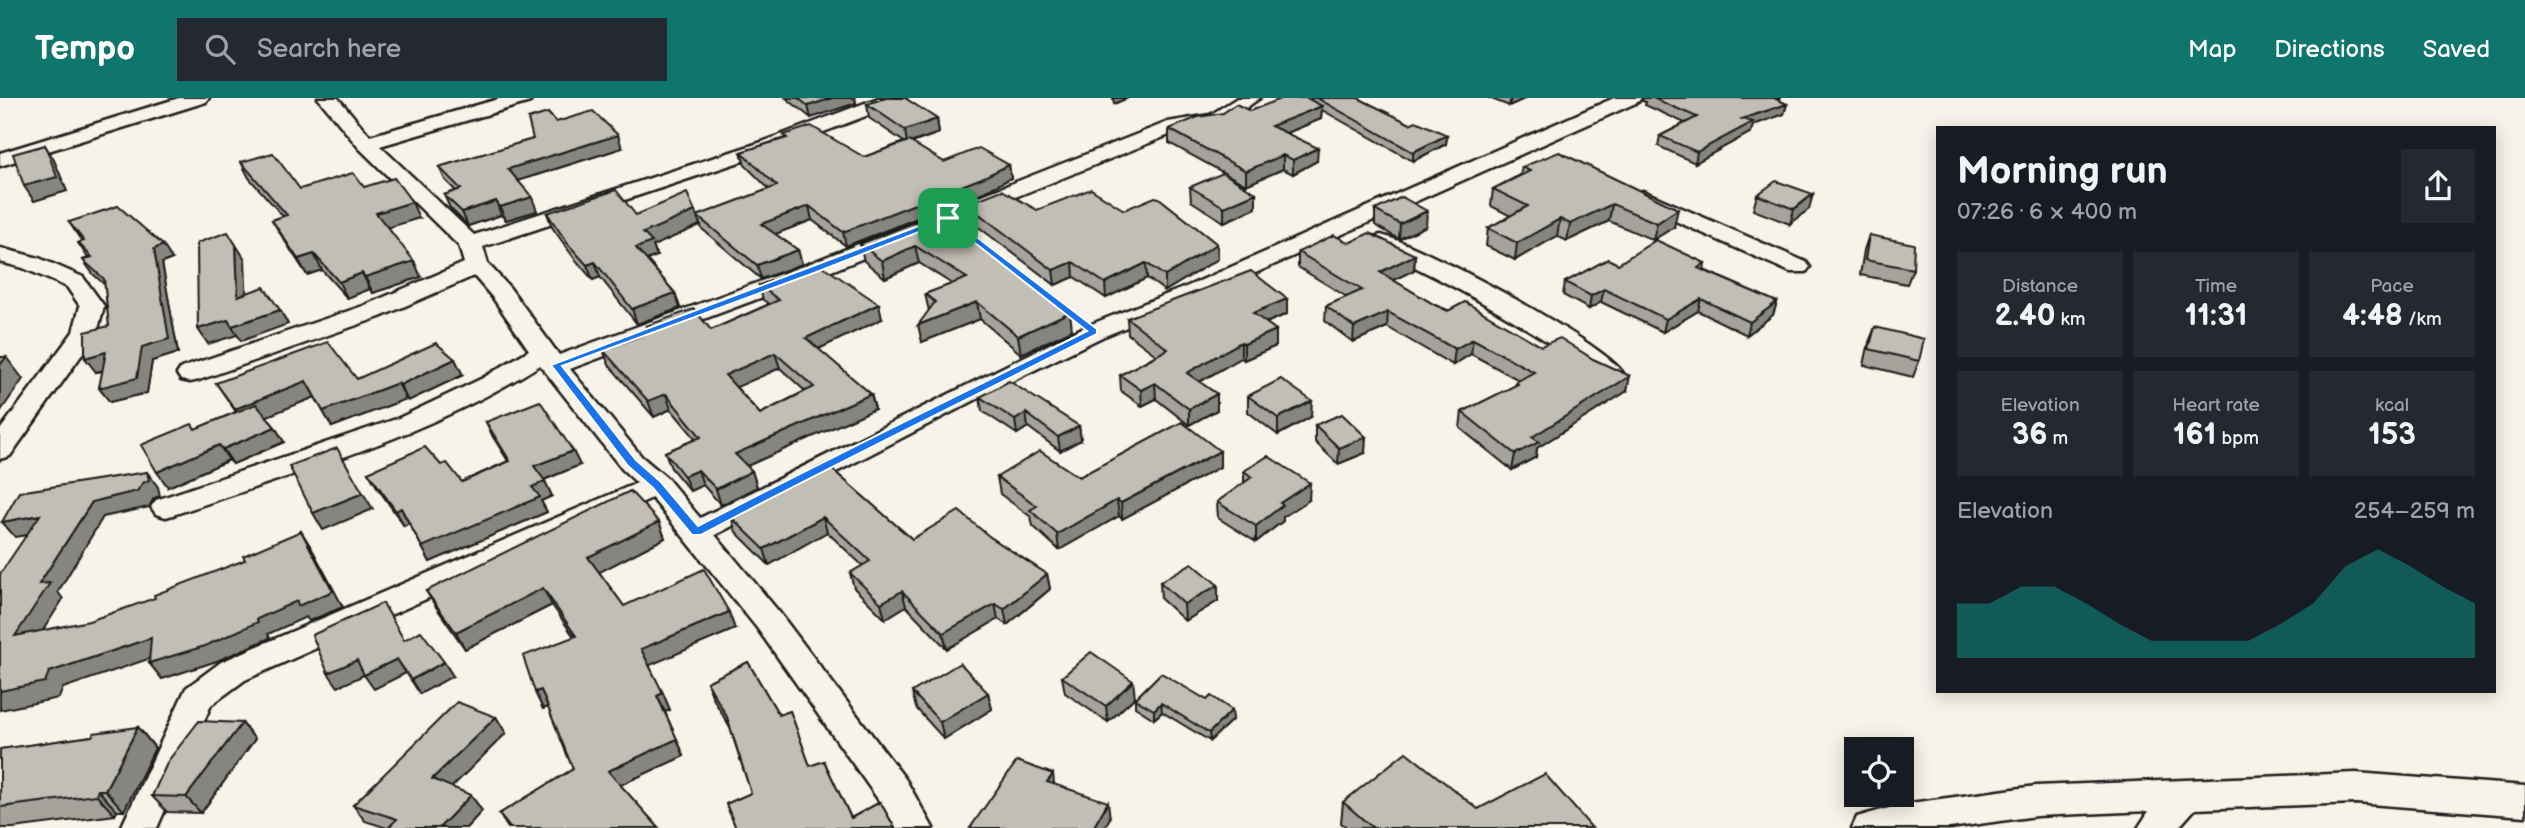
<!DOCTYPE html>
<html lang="en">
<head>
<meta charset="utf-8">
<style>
	:root { --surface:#171b24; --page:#242831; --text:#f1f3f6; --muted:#9ea1a6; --accent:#0f766e }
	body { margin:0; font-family:"Balsamiq Sans",sans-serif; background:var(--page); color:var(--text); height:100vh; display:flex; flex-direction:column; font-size:26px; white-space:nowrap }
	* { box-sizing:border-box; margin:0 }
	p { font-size:23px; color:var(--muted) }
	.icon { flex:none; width:38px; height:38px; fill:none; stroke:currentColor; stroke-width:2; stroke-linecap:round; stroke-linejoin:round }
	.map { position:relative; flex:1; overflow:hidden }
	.details { position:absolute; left:1936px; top:28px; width:560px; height:567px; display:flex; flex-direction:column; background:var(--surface); border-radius:0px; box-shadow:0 4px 18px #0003 }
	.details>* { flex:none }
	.tools { position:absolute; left:1844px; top:639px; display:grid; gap:14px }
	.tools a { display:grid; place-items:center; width:70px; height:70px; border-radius:0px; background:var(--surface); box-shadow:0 4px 18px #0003; font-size:35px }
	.pin { position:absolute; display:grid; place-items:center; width:60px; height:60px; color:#fff; margin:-30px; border-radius:14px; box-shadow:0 4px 10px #0006 }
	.round { display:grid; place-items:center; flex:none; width:74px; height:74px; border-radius:0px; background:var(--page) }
	.headline { display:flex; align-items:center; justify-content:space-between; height:119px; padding:0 21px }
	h1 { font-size:38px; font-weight:600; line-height:52px }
	.metrics { display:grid; grid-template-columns:repeat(3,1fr); gap:10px; height:119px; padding:7px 21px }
	.metrics div { display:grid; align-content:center; border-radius:0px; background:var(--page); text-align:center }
	.metrics b { font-size:30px; font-weight:600 }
	.metrics small { font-size:19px; font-weight:400 }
	.metrics p { font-size:19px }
	.chart { height:196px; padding:14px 21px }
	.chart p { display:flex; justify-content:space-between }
	.chart svg { width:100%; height:126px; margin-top:7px; fill:var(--accent); opacity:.7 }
	header { display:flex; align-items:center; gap:42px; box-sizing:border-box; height:98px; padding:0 35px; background:var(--accent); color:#fff }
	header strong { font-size:33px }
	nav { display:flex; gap:38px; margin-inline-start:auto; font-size:24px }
	.search { width:490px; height:63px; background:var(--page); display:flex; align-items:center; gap:18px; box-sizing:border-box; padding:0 24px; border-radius:0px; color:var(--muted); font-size:26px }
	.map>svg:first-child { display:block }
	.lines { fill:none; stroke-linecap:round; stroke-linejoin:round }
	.minor-casing { stroke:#1c1c1c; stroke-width:5 }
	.minor { fill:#f7f3e8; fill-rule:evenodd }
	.wall { fill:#a5a39c; stroke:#1c1c1c; stroke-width:2; fill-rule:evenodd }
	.shaded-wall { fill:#86857f; stroke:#1c1c1c; stroke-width:2 }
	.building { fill:#c0beb5; stroke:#1c1c1c; stroke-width:2; fill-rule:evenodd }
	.route { fill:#1a73e8; stroke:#fff; stroke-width:2; fill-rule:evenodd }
</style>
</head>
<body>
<header>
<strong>Tempo</strong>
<div class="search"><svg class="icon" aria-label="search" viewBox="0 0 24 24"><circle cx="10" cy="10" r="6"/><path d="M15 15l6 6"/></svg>Search here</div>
<nav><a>Map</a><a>Directions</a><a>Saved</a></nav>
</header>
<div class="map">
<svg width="2525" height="730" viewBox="0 0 2525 730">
	<rect width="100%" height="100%" fill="#f7f3e8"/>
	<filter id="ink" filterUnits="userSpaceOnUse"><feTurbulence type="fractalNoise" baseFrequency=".0143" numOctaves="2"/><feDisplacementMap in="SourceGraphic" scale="14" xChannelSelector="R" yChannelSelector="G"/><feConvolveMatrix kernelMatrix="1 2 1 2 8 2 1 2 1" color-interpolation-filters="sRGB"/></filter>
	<g filter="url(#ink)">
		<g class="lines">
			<g class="minor-casing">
				<g id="minor">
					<path d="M179 0H209L206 4 0 68V55Z"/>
					<path d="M318 0H338L370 38 502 0H533L530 4 380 48 474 137 762 44 878 0H906L903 4 776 52 483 149 488 166 510 190 559 257 803 168 1168 24 1210 17 1237 0H1260L1223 26 1179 33 819 178 570 271 642 359 667 380 700 420 1084 229 1188 188 1614 0H1641L1638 4 1204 198 1102 239 1002 288 715 437 779 514 906 682 933 730H896L880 704 757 530 652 400 245 582 211 607 157 730H121L186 590 221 564 637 385 622 371 540 267C429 338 300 373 176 416L166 419 156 416 151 409 156 402 399 320 483 280 529 252 493 200 474 178 380 219 199 282 190 284 181 282 177 276 181 270 363 208 464 165 459 148 359 50Z"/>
					<path d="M1643 93 1806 164 1810 169 1806 174H1790L1635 105 1632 100 1635 95Z"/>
					<path d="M1381 137C1422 147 1601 243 1623 275L1619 281 1610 283 1601 281C1530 228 1453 186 1373 149L1370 144 1373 139Z"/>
					<path d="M0 150 39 160 83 179 104 208 97 235 10 358 0 361V332L73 234 80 208 67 189 23 170 0 164Z"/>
					<path d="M2356 675 2525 688V718L2356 705 2195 711 2178 730H2138L2149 713 2036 718 1950 730H1852L1857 719 1903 706 2036 688Z"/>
				</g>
			</g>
			<use href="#minor" class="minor"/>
		</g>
		<g class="wall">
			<path d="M786 0H855L856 5 811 20Z"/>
			<path d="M1311 0H1358L1410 26 1447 37 1446 46 1413 63 1322 12 1321 21 1287 35 1317 63 1293 76 1283 71 1246 87 1169 45V31L1250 13 1311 2Z"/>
			<path d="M1489 0H1526L1509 8Z"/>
			<path d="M1643 0H1780L1778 2 1787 6 1784 16 1753 27 1751 34 1695 65 1658 48 1660 38 1685 25 1645 7 1646 4 1642 3Z"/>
			<path d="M867 6 937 21 939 35 912 45 944 64 1009 67 1011 80 984 94 846 148 812 122 775 136 798 152 802 166 761 181 702 131 697 118 769 91 745 67 741 54 785 40 784 37 864 59 904 44 869 20Z"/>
			<path d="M556 24 622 50 518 83 537 113 506 122 501 117 468 128 450 110 444 97 456 93 445 82 439 69 533 41Z"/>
			<path d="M241 64 300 91 419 120 388 129 421 179 373 195 370 191 347 200 322 172 307 177 281 137 272 122 283 118 249 80Z"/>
			<path d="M1522 69 1674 129 1653 142 1609 123 1567 143 1557 138 1515 162 1486 148 1488 130 1511 118 1491 108 1493 91 1520 77Z"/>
			<path d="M1190 89 1256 95V110L1224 124 1191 103Z"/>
			<path d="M1757 97 1809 111 1790 126 1753 112Z"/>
			<path d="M966 106 1037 112H1124L1217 146 1218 161 1165 193 1147 180 1106 200 1074 179 1055 187 968 121Z"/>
			<path d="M1375 112 1426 128 1399 141 1375 127Z"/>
			<path d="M941 114 1072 232 1021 256 980 221 922 244 929 213 925 196 952 186 919 165 885 180 864 163 860 146Z"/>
			<path d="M547 115 636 117 700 127 653 148 657 158 647 162 675 195 680 210 637 226 600 179 593 182 574 160 552 129Z"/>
			<path d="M69 124 172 161 162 165 178 255 152 263 147 295 110 304 99 290 103 273 96 274 109 228 105 187 93 176 83 162 88 160 78 145 82 144Z"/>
			<path d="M1869 137 1913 171 1907 186 1860 177 1864 152Z"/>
			<path d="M1349 145 1415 157 1414 172 1393 182 1435 207 1541 248 1627 293 1537 350 1536 359 1512 372 1460 330 1462 314 1515 288 1516 284 1519 282 1471 256 1453 267 1387 229 1353 244 1325 223 1326 208 1347 199 1298 169V154Z"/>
			<path d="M1705 165 1704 172 1777 204 1773 217 1747 237 1698 213 1663 234 1601 204 1589 211 1563 197 1565 184 1618 166Z"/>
			<path d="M759 187 882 221 818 251 871 296 875 311 747 368 752 373 757 389 721 407 703 387 690 393 671 370 665 354 696 341 671 311 654 319 609 267 603 252 648 235 646 228 711 232 769 206 763 202ZM780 270 805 293 760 316 736 289Z"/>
			<path d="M1287 201V216L1266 225 1276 232V248L1244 262 1241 260 1200 284 1217 312 1189 327 1156 301 1142 308 1121 293 1120 277 1156 257 1128 236 1127 220Z"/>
			<path d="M1875 229 1919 263 1913 279 1864 267 1869 244Z"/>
			<path d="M463 277 408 303 406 301 332 329 315 299 266 318 275 329 284 344 233 366 229 362 168 389 195 331 236 314 216 285Z"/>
			<path d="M1248 298 1311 319 1278 337 1248 314Z"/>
			<path d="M980 299 1079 328 1081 342 1060 353 1028 329 1017 336 982 313Z"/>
			<path d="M486 324 580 367 544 382 552 398 541 403 547 414 430 464 409 425 404 428 377 389 368 374 441 367 462 384 508 363 493 339Z"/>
			<path d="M1315 327 1365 355 1338 366 1315 344Z"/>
			<path d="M1220 353V369L1122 421 1119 418 1059 452 1033 428 1031 419 1000 396 997 379H1079Z"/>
			<path d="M826 366 912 441 990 439 1047 476 1050 491 1007 527 998 521 947 551 906 508 885 521 854 490 850 475 863 468 827 434 769 467 736 434 731 419 736 416 735 412Z"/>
			<path d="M1244 373 1309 402 1283 419V423L1256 444 1218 420 1217 404 1244 385Z"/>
			<path d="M659 424 665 440 599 474 624 508 735 531 649 567 670 612 665 614 684 658 620 687 659 730H508L499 716 573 671 548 609 543 611 535 594 574 539 552 507 465 551 436 509 426 493Z"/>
			<path d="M1160 484 1218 487V503L1185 523 1161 501Z"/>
			<path d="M748 564 779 617 790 613 810 668 824 663 851 720 880 704 895 730H736L726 706 751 695 730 630 713 600 707 584Z"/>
			<path d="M1161 575 1233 621 1210 643 1162 614 1154 621 1135 609V601Z"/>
			<path d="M1062 579 1135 599 1108 624 1065 595Z"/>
			<path d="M912 594 988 595 992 611 944 641 916 610Z"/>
			<path d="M496 619 506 635 451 689 471 697 482 713 466 730H387L365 723 353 707Z"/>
			<path d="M242 625 255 641 201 715 167 714 152 698Z"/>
			<path d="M138 629 155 650 124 713H117L115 717 13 730H0V651L92 638Z"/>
			<path d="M1343 704 1478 711 1592 730H1348L1341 725Z"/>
		</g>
		<g class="shaded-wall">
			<path d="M832 0H855L856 5 811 20 808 8Z"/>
			<path d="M1113 0H1128L1114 6Z"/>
			<path d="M1511 0H1526L1509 8Z"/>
			<path d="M1787 6 1784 16 1753 27 1751 34 1695 65 1697 54 1742 21Z"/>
			<path d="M1322 8 1321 21 1271 41V28Z"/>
			<path d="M937 21 939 35 907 46 905 32Z"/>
			<path d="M618 37 622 50 514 84 508 71Z"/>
			<path d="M1447 37 1446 46 1413 63V54Z"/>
			<path d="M45 47 54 62 67 93 34 103 24 88Z"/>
			<path d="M1318 50 1317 63 1293 76V62Z"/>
			<path d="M1283 57V71L1246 87V73Z"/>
			<path d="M1009 67 1011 80 984 94 846 148 843 134Z"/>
			<path d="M1256 95V110L1224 124V109Z"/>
			<path d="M1813 96 1809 111 1790 126 1794 111Z"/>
			<path d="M532 99 537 113 506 122 500 109Z"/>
			<path d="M496 103 501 117 468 128 462 114Z"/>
			<path d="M412 104 419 120 384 131 376 115Z"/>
			<path d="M1612 106 1609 123 1567 143 1570 126Z"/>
			<path d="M809 108 812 122 765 140 761 126Z"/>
			<path d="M1678 111 1674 129 1653 142 1657 125Z"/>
			<path d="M695 113 700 127 653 148 657 158 641 164 636 150 643 135Z"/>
			<path d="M1427 113 1426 128 1399 141 1400 126Z"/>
			<path d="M1560 121 1557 138 1515 162 1517 145Z"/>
			<path d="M1217 146 1218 161 1165 193V178Z"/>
			<path d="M163 147 172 161 162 165 178 255 152 263 147 295 110 304 99 290 154 151Z"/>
			<path d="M236 147 245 161 247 213 238 198Z"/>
			<path d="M915 148 919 165 885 180 882 163Z"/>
			<path d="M798 152 802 166 761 181 757 167Z"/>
			<path d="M314 156 322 172 307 177 298 161Z"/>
			<path d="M1415 157 1414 172 1379 189 1380 174Z"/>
			<path d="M414 163 421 179 373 195 365 179Z"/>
			<path d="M595 164 600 179 593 182 587 167Z"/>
			<path d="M1073 164 1074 179 1055 187 1053 172Z"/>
			<path d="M1146 165 1147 180 1106 200 1105 185Z"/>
			<path d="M362 175 370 191 347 200 339 184Z"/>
			<path d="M1604 191 1601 204 1589 211 1591 198Z"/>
			<path d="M675 195 680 210 637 226 632 211Z"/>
			<path d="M1287 201V216L1253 230V215Z"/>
			<path d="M1701 201 1698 213 1663 234 1666 221Z"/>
			<path d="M977 204 980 221 922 244 918 227Z"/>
			<path d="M1777 204 1773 217 1747 237 1750 224Z"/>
			<path d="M879 206 882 221 810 255 806 240Z"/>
			<path d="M280 212 288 226 241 243 232 228Z"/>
			<path d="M1070 214 1072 232 1021 256 1018 238Z"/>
			<path d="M1388 214 1387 229 1353 244 1354 229Z"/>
			<path d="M228 222 237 237 208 246 198 231Z"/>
			<path d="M1276 232V248L1244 262V246Z"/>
			<path d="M1473 241 1471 256 1453 267 1455 251Z"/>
			<path d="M1241 244V260L1188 290 1187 275Z"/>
			<path d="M106 254 116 269 96 274 85 260Z"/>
			<path d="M775 255 780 270 730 292 725 277Z"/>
			<path d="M6 259 23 281 0 314V267Z"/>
			<path d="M455 261 463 277 408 303 400 287Z"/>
			<path d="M1630 278 1627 293 1537 350 1536 359 1512 372 1515 356 1532 339Z"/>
			<path d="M306 283 315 299 245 327 235 311Z"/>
			<path d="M398 285 406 301 332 329 323 313Z"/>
			<path d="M1155 285 1156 301 1142 308 1141 292Z"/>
			<path d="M666 296 671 311 654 319 648 303Z"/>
			<path d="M871 296 875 311 740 371 735 356Z"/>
			<path d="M1217 296V312L1189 327V311Z"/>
			<path d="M1312 303 1311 319 1278 337V320Z"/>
			<path d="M1026 315 1028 329 1017 336 1015 322Z"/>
			<path d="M1079 328 1081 342 1060 353 1058 339Z"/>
			<path d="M275 329 284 344 233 366 223 351Z"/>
			<path d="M1366 339 1365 355 1338 366 1339 350Z"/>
			<path d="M219 347 229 362 168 389 157 374Z"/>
			<path d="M573 353 580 367 541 383 534 368Z"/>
			<path d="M1220 353V369L1122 421 1121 405Z"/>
			<path d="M698 372 703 387 690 393 684 378Z"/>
			<path d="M752 373 757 389 721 407 716 391Z"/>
			<path d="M147 374 158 389 160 398 154 400 149 409 103 419 58 494 63 501 29 554 15 538 39 486 92 404Z"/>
			<path d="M545 383 552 398 541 403 547 414 430 464 422 449 532 389Z"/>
			<path d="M1310 385 1309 402 1283 419V423L1256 444V428L1280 405Z"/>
			<path d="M363 395 373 411 323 432 313 415Z"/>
			<path d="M1117 402 1119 418 1059 452 1057 436Z"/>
			<path d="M401 410 409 425 404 428 396 413Z"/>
			<path d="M40 417 52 433 15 439 2 424Z"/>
			<path d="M823 419 827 434 769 467 764 451Z"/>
			<path d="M659 424 665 440 596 476 588 459Z"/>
			<path d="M301 433 311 449 343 509 309 523 306 519 268 536 270 540 217 563 162 581 149 565 257 521Z"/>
			<path d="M1047 476 1050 491 1007 527 1004 511Z"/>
			<path d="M1218 487V503L1185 523 1184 506Z"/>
			<path d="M543 490 552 507 465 551 456 534Z"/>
			<path d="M902 493 906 508 885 521 881 505Z"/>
			<path d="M995 506 998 521 947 551 943 535Z"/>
			<path d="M729 514 735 531 648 568 641 551Z"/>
			<path d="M151 540 163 556 63 590 59 600 0 612V593L49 574Z"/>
			<path d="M397 561 406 575 374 591 364 577Z"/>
			<path d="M357 562 366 576 338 589 328 575Z"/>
			<path d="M444 564 453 578 420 596 411 582Z"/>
			<path d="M1133 583 1135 599 1108 624 1106 608Z"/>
			<path d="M541 592 549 608 543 611 535 594Z"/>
			<path d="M663 595 670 612 665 614 657 598Z"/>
			<path d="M988 595 992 611 944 641 940 624Z"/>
			<path d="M1161 605 1162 614 1154 621V612Z"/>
			<path d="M1232 612 1233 621 1210 643 1209 635Z"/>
			<path d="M496 619 506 635 443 698 432 681Z"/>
			<path d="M242 625 255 641 201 715 186 699Z"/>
			<path d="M138 629 155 650 124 713 105 692Z"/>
			<path d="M677 641 684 658 616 689 608 673Z"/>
			<path d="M1053 676 1055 693 1047 684Z"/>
			<path d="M98 692 117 713 115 717 96 697Z"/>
			<path d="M471 697 482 713 466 730H439Z"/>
			<path d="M1108 704 1110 720 1104 730H1093Z"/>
		</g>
		<g class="building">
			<path d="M798 0H832L808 8Z"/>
			<path d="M885 0H905L937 21 905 32 867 6Z"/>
			<path d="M1283 0H1307L1322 8 1271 28 1318 50 1293 62 1283 57 1246 73 1169 31 1198 19 1223 15 1236 6 1250 13Z"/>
			<path d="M1317 0H1358L1410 26 1416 23 1447 37 1413 54Z"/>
			<path d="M1653 0H1774L1787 6 1742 21 1753 24 1697 54 1660 38 1697 19Z"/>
			<path d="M593 13 618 37 508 71 532 99 500 109 496 103 462 114 444 97 461 91 439 69 533 41 528 21 548 15 556 24Z"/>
			<path d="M811 28 864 59 909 43 944 64 979 50 1009 67 982 80 843 134 809 108 761 126 798 152 757 167 697 118 777 88 741 54 787 40 784 37Z"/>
			<path d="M45 47 57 79 24 88 13 56Z"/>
			<path d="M1559 54 1678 111 1657 125 1612 106 1570 126 1560 121 1517 145 1488 130 1528 108 1493 91 1530 73 1522 69Z"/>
			<path d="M273 55 300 91 353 75 364 89 394 80 412 104 376 115 414 163 365 179 362 175 339 184 314 156 298 161 272 122 287 117 241 64Z"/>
			<path d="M1223 75 1256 95 1224 109 1190 89Z"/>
			<path d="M1776 83 1813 96 1794 111 1757 97Z"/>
			<path d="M1091 91 1124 112 1155 99 1159 100 1217 146 1165 178 1146 165 1105 185 1073 164 1053 172 966 106 1002 92 1037 112Z"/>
			<path d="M616 92 636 117 687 95 695 113 643 135 652 144 636 150 675 195 632 211 595 164 587 167 568 146 547 115Z"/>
			<path d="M1402 99 1427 113 1400 126 1375 112Z"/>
			<path d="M118 108 163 147 154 151 169 241 142 249 137 280 99 290 106 254 85 260V234L109 228 104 181 83 162 92 159 78 145 84 143 69 124Z"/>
			<path d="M941 114 1070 214 1018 238 977 204 918 227 935 204 925 196 967 180 915 148 882 163 860 146Z"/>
			<path d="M228 134 236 147 238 198 264 189 280 212 232 228 228 222 198 231 197 145Z"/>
			<path d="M1369 135 1415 157 1380 174 1435 207 1448 213 1465 204 1541 248 1560 240 1593 261 1630 278 1532 339 1539 344 1515 356 1462 314 1518 286 1516 284 1534 274 1473 241 1455 251 1388 214 1354 229 1326 208 1362 192 1298 154 1334 137 1349 145Z"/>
			<path d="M1869 137 1914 146 1913 171 1865 162Z"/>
			<path d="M1656 142 1705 165 1698 170 1777 204 1750 224 1701 201 1666 221 1604 191 1591 198 1565 184 1608 161 1618 166Z"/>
			<path d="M818 165 879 206 806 240 871 296 735 356 752 373 716 391 698 372 684 378 665 354 701 339 666 296 648 303 603 252 650 234 646 228 694 211 711 232 779 202 759 187ZM775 255 814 289 760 316 725 277Z"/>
			<path d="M1251 173 1287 201 1253 215 1276 232 1244 246 1241 244 1187 275 1217 296 1189 311 1155 285 1141 292 1120 277 1168 251 1127 220Z"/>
			<path d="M1875 229 1924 241 1919 263 1869 251Z"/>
			<path d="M328 244 357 281 436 245 455 261 400 287 398 285 323 313 306 283 235 311 216 285Z"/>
			<path d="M0 259H6L0 267Z"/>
			<path d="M1281 281 1312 303 1278 320 1248 298Z"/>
			<path d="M1009 283 1079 328 1058 339 1026 315 1015 322 980 299Z"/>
			<path d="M540 303 573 353 534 368 545 383 532 389 540 399 422 449 401 410 396 413 368 374 425 349 441 367 447 365 462 384 510 363 486 324Z"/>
			<path d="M256 306 275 329 223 351 219 347 157 374 141 347 192 326 195 331Z"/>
			<path d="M1342 316 1366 339 1339 350 1315 327Z"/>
			<path d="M1182 324 1220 353 1121 405 1117 402 1057 436 1030 412 1037 408 997 379 1040 353 1079 379Z"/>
			<path d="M337 350 363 395 313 415 289 368Z"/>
			<path d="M1268 358 1310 385 1280 405 1283 407 1256 428 1217 404 1252 379 1244 373Z"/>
			<path d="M826 366 912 441 959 413 990 439 1047 476 1004 511 995 506 943 535 902 493 881 505 850 475 870 463 823 419 764 451 731 419 738 415 735 412Z"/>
			<path d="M147 374 149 382 143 385 137 393 92 404 39 486 50 485 15 538 89 523 155 500 154 497 245 462 243 458 301 433 333 493 298 508 297 503 257 521 258 524 205 548 149 565 151 540 49 574 45 584 0 593V476L40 417 2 424 19 394Z"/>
			<path d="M630 393 659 424 588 459 624 508 704 471 729 514 641 551 663 595 657 598 677 641 608 673 659 730H510L499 716 573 671 541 592 535 594 523 558 576 538 543 490 456 534 426 493Z"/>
			<path d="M1192 465 1218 487 1184 506 1160 484Z"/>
			<path d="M383 505 404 542 421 533 444 564 411 582 397 561 364 577 357 562 328 575 312 537Z"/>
			<path d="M1091 554 1133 583 1106 608 1062 579Z"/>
			<path d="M748 564 779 617 790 613 810 668 824 663 851 720 880 704 895 730H736L726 706 751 695 727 619 707 584Z"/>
			<path d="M960 565 988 595 940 624 912 594Z"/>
			<path d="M1161 575 1207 602 1211 598 1232 612 1209 635 1161 605 1154 612 1135 601Z"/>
			<path d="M457 604 496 619 432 681 471 697 439 730H388L397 721 353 707Z"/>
			<path d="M199 623 242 625 186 699 152 698 168 663Z"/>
			<path d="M138 629 105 692H98L96 697 0 709V651L92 638 94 635Z"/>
			<path d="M1406 654 1478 711 1545 676 1592 730H1373L1343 704Z"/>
			<path d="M1017 663 1053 676 1047 684 1108 704 1093 730H970Z"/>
		</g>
	</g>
	<path class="route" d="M948 117 1097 231V236C965 303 832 367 701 437H692L653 390 628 368 551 267ZM947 123 1087 233C957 298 827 361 698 428L661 384 636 362 562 268 814 175Z"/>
</svg>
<div class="tools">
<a><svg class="icon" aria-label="locate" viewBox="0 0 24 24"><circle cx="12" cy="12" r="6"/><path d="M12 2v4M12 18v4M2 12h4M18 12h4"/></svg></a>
</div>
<div class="pin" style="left:948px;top:120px;background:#1e9e55"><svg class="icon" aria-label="arrive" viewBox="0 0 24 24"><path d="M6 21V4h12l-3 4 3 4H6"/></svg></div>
<section class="details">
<div class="headline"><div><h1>Morning run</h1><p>07:26 · 6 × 400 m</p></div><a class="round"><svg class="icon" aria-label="share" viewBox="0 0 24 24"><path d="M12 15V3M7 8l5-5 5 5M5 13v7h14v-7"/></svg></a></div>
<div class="metrics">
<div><p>Distance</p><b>2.40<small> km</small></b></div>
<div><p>Time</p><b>11:31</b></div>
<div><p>Pace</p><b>4:48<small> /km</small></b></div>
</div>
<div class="metrics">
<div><p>Elevation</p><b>36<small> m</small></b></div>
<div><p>Heart rate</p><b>161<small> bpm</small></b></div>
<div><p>kcal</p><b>153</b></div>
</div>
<div class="chart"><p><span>Elevation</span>254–259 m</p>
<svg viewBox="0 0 160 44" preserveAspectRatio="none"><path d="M0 44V25L10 25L20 19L30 19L40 25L50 32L60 38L70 38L80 38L90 38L100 32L110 25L120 12L130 6L140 12L150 19L160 25V44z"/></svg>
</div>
</section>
</div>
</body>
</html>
